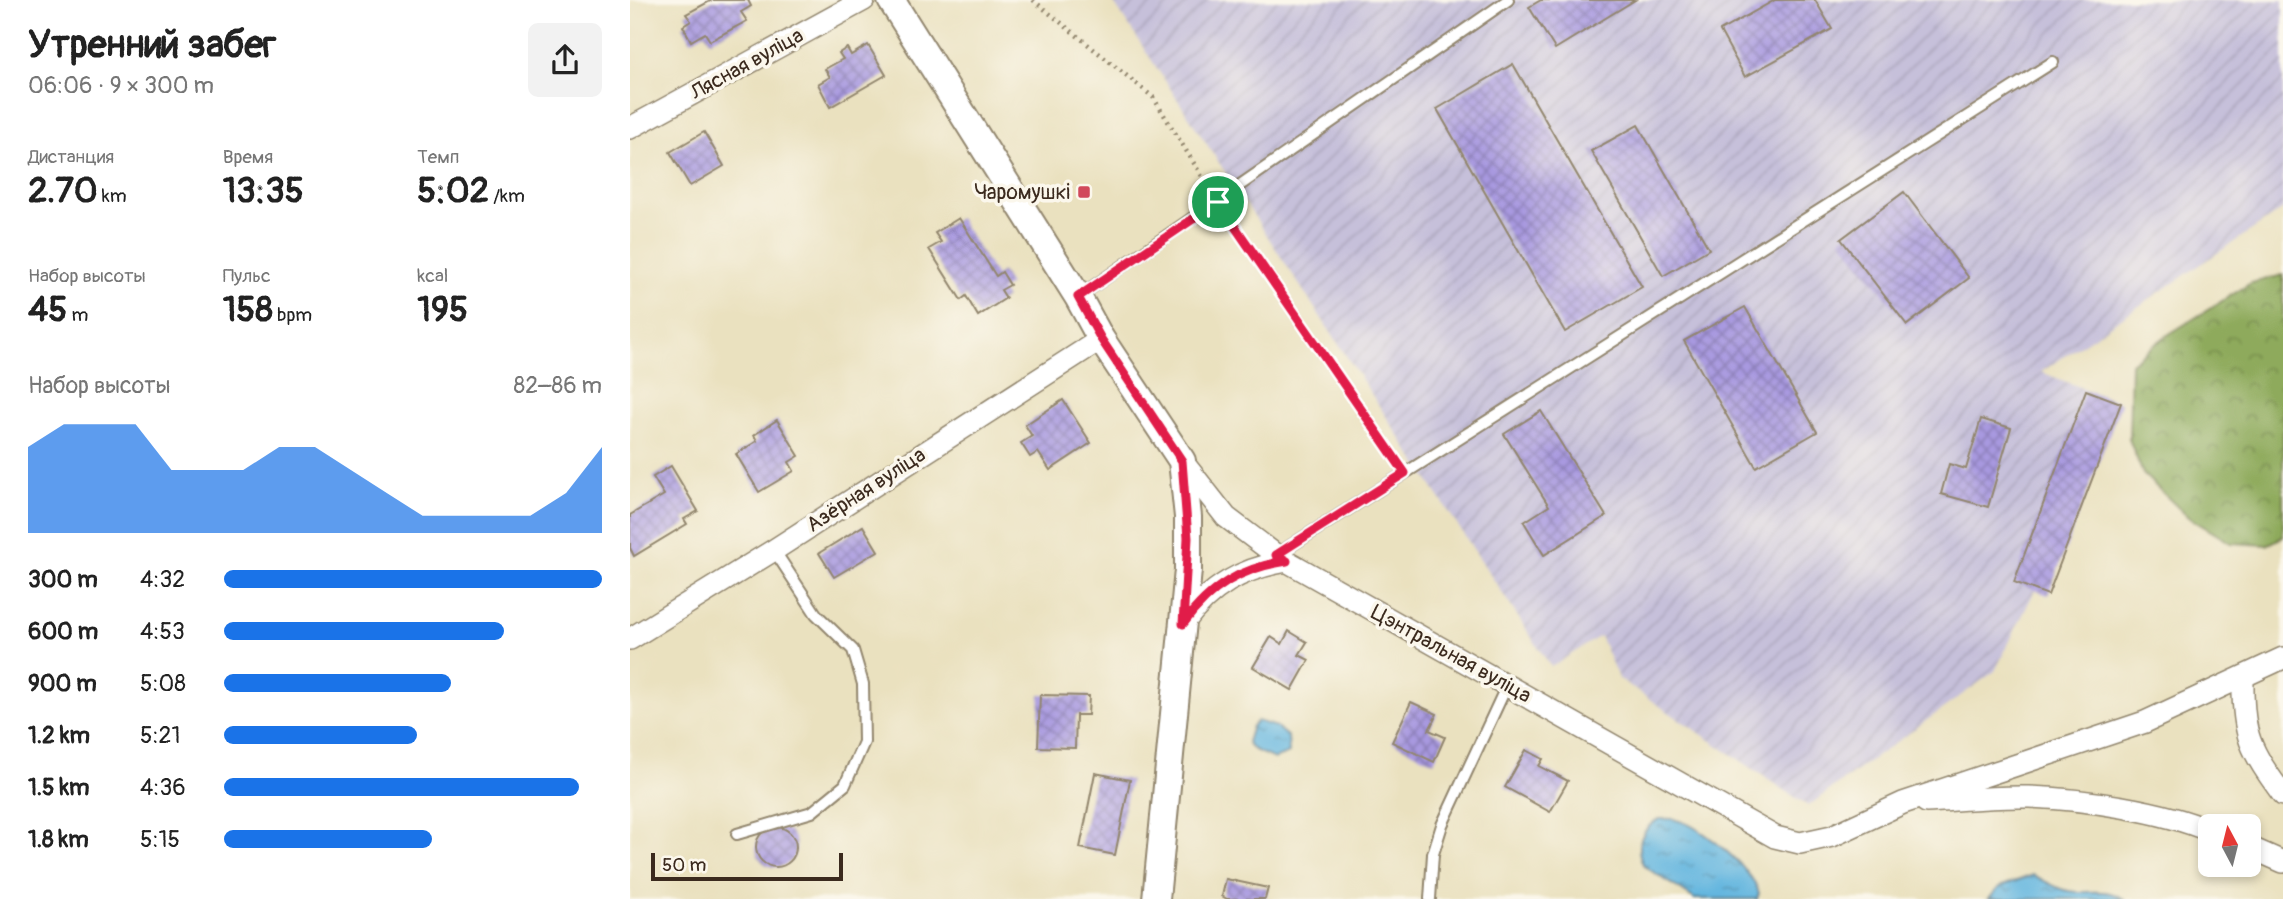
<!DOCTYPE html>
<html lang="ru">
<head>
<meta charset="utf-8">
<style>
	:root { --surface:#fff; --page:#f2f2f2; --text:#222; --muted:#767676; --accent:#1a73e8 }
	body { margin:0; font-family:Pangolin,sans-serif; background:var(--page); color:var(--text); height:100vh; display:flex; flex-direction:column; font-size:26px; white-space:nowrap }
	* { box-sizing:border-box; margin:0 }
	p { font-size:23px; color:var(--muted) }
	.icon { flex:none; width:38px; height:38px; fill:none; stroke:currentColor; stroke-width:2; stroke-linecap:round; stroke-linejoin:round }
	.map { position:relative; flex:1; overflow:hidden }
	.drawer { display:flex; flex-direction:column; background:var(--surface); width:630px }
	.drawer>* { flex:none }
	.needle { width:46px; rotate:353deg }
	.fabs { position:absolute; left:1568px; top:814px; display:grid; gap:14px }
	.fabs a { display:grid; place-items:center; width:63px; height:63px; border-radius:10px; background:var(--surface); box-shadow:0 4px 10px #0003; font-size:35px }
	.scale { position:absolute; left:21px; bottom:18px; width:192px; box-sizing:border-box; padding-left:7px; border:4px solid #3b2a1e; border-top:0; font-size:19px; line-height:24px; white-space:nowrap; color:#3b2a1e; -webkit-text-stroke:5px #fbf7ec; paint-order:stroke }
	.pin { position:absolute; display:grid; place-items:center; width:60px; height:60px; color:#fff; margin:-30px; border:4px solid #fff; border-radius:50%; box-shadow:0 2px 7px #0007 }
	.round { display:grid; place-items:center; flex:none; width:74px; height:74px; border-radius:10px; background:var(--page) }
	.overview { display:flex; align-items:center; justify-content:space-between; height:119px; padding:0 28px }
	h1 { font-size:38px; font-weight:700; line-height:52px }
	.stats { display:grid; grid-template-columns:repeat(3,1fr); gap:10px; height:119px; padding:7px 28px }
	.stats div { display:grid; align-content:center }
	.stats b { font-size:35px; font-weight:700 }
	.stats small { font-size:19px; font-weight:400 }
	.stats p { font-size:19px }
	.chart { height:196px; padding:14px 28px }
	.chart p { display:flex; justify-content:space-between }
	.chart svg { width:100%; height:126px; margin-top:7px; fill:var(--accent); opacity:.7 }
	ul { padding:0 28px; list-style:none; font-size:23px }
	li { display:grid; grid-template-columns:112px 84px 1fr; align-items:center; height:52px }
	li i { height:18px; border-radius:9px; background:var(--accent) }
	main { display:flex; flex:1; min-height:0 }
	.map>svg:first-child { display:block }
	.industrial { fill:url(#industrial-furrows) }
	.forest { fill:url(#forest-crowns); stroke:#646a3d; stroke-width:2 }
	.water { fill:url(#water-ripples); stroke:#50707e; stroke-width:2 }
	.building { fill:url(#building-cross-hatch) }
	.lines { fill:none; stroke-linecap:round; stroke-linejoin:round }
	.service-casing { stroke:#92866e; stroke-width:14 }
	.minor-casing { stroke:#92866e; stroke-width:24 }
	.tertiary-casing { stroke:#92866e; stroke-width:30 }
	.path { stroke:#92866e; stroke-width:4.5; stroke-dasharray:2 5; stroke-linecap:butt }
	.service { stroke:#fff; stroke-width:10 }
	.minor { stroke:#fff; stroke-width:21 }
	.tertiary { stroke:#fff; stroke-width:26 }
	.route-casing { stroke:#fff; stroke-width:14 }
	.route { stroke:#e11d48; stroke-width:9 }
	.poi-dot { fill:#d1495b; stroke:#fbf7ec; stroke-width:2.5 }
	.labels { text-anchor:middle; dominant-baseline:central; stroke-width:7; stroke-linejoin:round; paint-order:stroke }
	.street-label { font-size:21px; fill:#3b2a1e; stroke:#fbf7ec }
	.poi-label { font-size:21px; fill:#3b2a1e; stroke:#fbf7ec; text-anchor:end }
</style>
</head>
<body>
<main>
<section class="drawer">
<div class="overview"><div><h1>Утренний забег</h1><p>06:06 · 9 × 300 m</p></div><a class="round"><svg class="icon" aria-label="share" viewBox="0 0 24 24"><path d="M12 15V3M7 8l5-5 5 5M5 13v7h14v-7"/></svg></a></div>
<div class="stats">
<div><p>Дистанция</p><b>2.70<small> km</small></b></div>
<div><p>Время</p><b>13:35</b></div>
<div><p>Темп</p><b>5:02<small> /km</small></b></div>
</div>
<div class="stats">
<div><p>Набор высоты</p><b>45<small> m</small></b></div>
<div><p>Пульс</p><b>158<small> bpm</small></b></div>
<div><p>kcal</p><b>195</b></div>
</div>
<div class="chart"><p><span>Набор высоты</span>82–86 m</p>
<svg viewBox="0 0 160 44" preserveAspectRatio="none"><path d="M0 44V14L10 6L20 6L30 6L40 22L50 22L60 22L70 14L80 14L90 22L100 30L110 38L120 38L130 38L140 38L150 30L160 14V44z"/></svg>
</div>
<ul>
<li><b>300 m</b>4:32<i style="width:100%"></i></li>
<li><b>600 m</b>4:53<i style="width:74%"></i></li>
<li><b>900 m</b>5:08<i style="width:60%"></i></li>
<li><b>1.2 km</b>5:21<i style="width:51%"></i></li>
<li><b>1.5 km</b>4:36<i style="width:94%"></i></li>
<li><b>1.8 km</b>5:15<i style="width:55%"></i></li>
</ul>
</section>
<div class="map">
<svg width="1653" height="899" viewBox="0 0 1653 899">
	<defs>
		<pattern id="industrial-furrows" width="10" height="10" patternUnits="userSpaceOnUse" patternTransform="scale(1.75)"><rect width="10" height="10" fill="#c6c0da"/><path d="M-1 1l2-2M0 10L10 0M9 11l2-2" fill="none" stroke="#aba5bb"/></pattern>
		<pattern id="forest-crowns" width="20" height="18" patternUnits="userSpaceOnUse" patternTransform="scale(1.75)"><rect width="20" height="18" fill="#8eaa5c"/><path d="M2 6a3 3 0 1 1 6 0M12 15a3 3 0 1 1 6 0" fill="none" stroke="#758b4b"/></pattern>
		<pattern id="water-ripples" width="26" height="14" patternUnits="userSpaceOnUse" patternTransform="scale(1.75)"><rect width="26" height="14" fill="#64b6df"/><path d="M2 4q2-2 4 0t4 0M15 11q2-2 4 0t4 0" fill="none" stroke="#5494b4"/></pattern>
		<pattern id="building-cross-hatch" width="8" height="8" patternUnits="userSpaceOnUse" patternTransform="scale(1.75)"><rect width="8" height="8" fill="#a899e0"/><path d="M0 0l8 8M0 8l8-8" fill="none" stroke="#8a7db5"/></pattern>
	</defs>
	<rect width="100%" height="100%" fill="#fbf7ec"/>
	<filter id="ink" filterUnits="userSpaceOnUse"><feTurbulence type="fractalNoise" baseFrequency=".0143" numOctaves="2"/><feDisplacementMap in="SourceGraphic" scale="14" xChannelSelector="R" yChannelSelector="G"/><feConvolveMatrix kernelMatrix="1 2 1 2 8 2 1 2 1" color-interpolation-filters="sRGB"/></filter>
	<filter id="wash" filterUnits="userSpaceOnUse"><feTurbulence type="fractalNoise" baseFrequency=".00686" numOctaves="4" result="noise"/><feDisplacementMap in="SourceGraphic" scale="28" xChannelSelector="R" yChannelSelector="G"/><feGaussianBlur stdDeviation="1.57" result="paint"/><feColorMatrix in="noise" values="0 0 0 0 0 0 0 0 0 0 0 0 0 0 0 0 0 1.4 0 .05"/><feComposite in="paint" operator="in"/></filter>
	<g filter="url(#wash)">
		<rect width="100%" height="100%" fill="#eae1bf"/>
		<path class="industrial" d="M482 0H1653V209L1411 372 1491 403 1418 595 1405 590 1365 671 1178 806 988 678 970 636 921 667Z"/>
		<path class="forest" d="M1653 275V537L1637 545 1601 543 1558 517 1513 474 1499 439 1501 363 1536 336 1621 283Z"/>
		<g class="water">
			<path d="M627 721 646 727 658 737 659 753 644 759 622 749 617 742 622 726Z"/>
			<path d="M1029 819C1034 819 1041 818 1046 820 1072 826 1121 868 1129 893L1127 899H1065L1014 866C1003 848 1012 828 1029 819Z"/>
			<path d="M1403 875C1414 880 1427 889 1439 891 1459 895 1474 886 1494 899H1359L1369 887Z"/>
		</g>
		<g id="blocks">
			<g class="building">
				<path d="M82 0H118L121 6 111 12 117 21 80 41 75 33 61 41 53 26 61 21 56 14Z"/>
				<path d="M911 0H1005L925 49 899 7Z"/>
				<path d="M1145 0H1185L1202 29 1115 77 1090 31Z"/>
				<path d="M238 45 256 75 200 107 188 84 200 77 195 69 213 59 209 53 217 48 221 55Z"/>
				<path d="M883 64 1012 287 935 332 807 109Z"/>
				<path d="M1008 125 1079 249 1033 276 961 151Z"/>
				<path d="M74 132 94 166 60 186 40 152Z"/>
				<path d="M1274 192 1339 278 1277 325 1211 239Z"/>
				<path d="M329 218 366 276 372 272 380 285 371 290 376 298 348 316 336 296 331 300 299 249 311 242 305 233Z"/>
				<path d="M1115 307 1187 432 1126 467 1054 341Z"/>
				<path d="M1456 390 1491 403 1418 595 1384 582Z"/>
				<path d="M433 400 461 443 420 470 408 452 400 457 391 443 402 436 395 425Z"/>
				<path d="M911 411 976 516 914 555 894 522 919 506 874 434Z"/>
				<path d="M1351 419 1381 428 1358 507 1311 494 1319 464 1336 469Z"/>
				<path d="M147 420 169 456 159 462 164 471 129 492 106 454 127 441 124 435Z"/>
				<path d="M41 466 68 511 54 519 57 524 4 556 0 548V515L34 495 23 477Z"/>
				<path d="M233 526 248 551 204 577 189 553Z"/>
				<path d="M659 631 677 642 669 655 679 660 662 690 623 667 641 637 652 644Z"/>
				<path d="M410 695 459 696 458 715H446L445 748 408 747Z"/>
				<path d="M781 702 807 714 799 730 815 737 804 762 762 742Z"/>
				<path d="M896 750 913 759 909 766 938 781 920 812 875 787Z"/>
				<path d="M465 773 500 780 485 855 450 848Z"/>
				<circle cx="146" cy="847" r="20"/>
				<path d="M596 879 638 888 635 899H597L592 896Z"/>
			</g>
		</g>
	</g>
	<g filter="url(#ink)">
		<use href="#blocks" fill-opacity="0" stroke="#92866e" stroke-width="2"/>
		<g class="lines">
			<g class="service-casing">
				<g id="service">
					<path d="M448 297 878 0"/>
					<path d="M646 555 1423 62"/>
					<path d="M107 834 182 812 215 785 234 742 233 684 223 650 186 614 144 550"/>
					<path d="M800 899 803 854 812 825 877 685"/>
				</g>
			</g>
			<g class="minor-casing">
				<g id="minor">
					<path d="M0 128 234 0"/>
					<path d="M552 461 596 517 646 555 1145 837 1170 843 1202 836 1273 803 1515 722 1653 658"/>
					<path d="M553 624C581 586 611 569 657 561"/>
					<path d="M0 639 144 550 471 339"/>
					<path d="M1613 679C1612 735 1620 750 1653 795"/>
					<path d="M1296 802C1330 800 1365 796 1399 797 1453 799 1531 810 1580 831"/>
					<path d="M1619 847 1653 862"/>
				</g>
			</g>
			<g class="tertiary-casing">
				<path id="tertiary" d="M261 0 448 297 471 339 552 461 558 517V570L526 899"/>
			</g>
			<g class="path">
				<path d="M403 0 523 97 578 186"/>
				<path d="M596 214 766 461"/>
			</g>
			<use href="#service" class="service"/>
			<use href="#minor" class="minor"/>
			<use href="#tertiary" class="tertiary"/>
		</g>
	</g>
	<g class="lines" filter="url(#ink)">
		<g class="route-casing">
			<path id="route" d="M588 202 775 473 646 555 657 561C611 568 581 586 553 624L558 538 552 461 471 339 448 297Z"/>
		</g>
		<use href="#route" class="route"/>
	</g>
	<rect class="poi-dot" x="447" y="185" width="14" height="14" rx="3.5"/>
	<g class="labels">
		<g class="street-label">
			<text transform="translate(117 64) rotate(-29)">Лясная вуліца</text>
			<text transform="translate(236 490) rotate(-33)">Азёрная вуліца</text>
			<text transform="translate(821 654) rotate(29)">Цэнтральная вуліца</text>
		</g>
		<g class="poi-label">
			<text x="440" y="192">Чаромушкі</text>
		</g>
	</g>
</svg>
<div class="fabs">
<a><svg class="needle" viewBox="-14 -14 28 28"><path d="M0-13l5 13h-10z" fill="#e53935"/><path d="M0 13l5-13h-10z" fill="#767676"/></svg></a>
</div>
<div class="scale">50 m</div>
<div class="pin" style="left:588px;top:202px;background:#1e9e55"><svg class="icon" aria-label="arrive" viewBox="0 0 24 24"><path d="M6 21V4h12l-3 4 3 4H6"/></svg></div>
</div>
</main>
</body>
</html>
